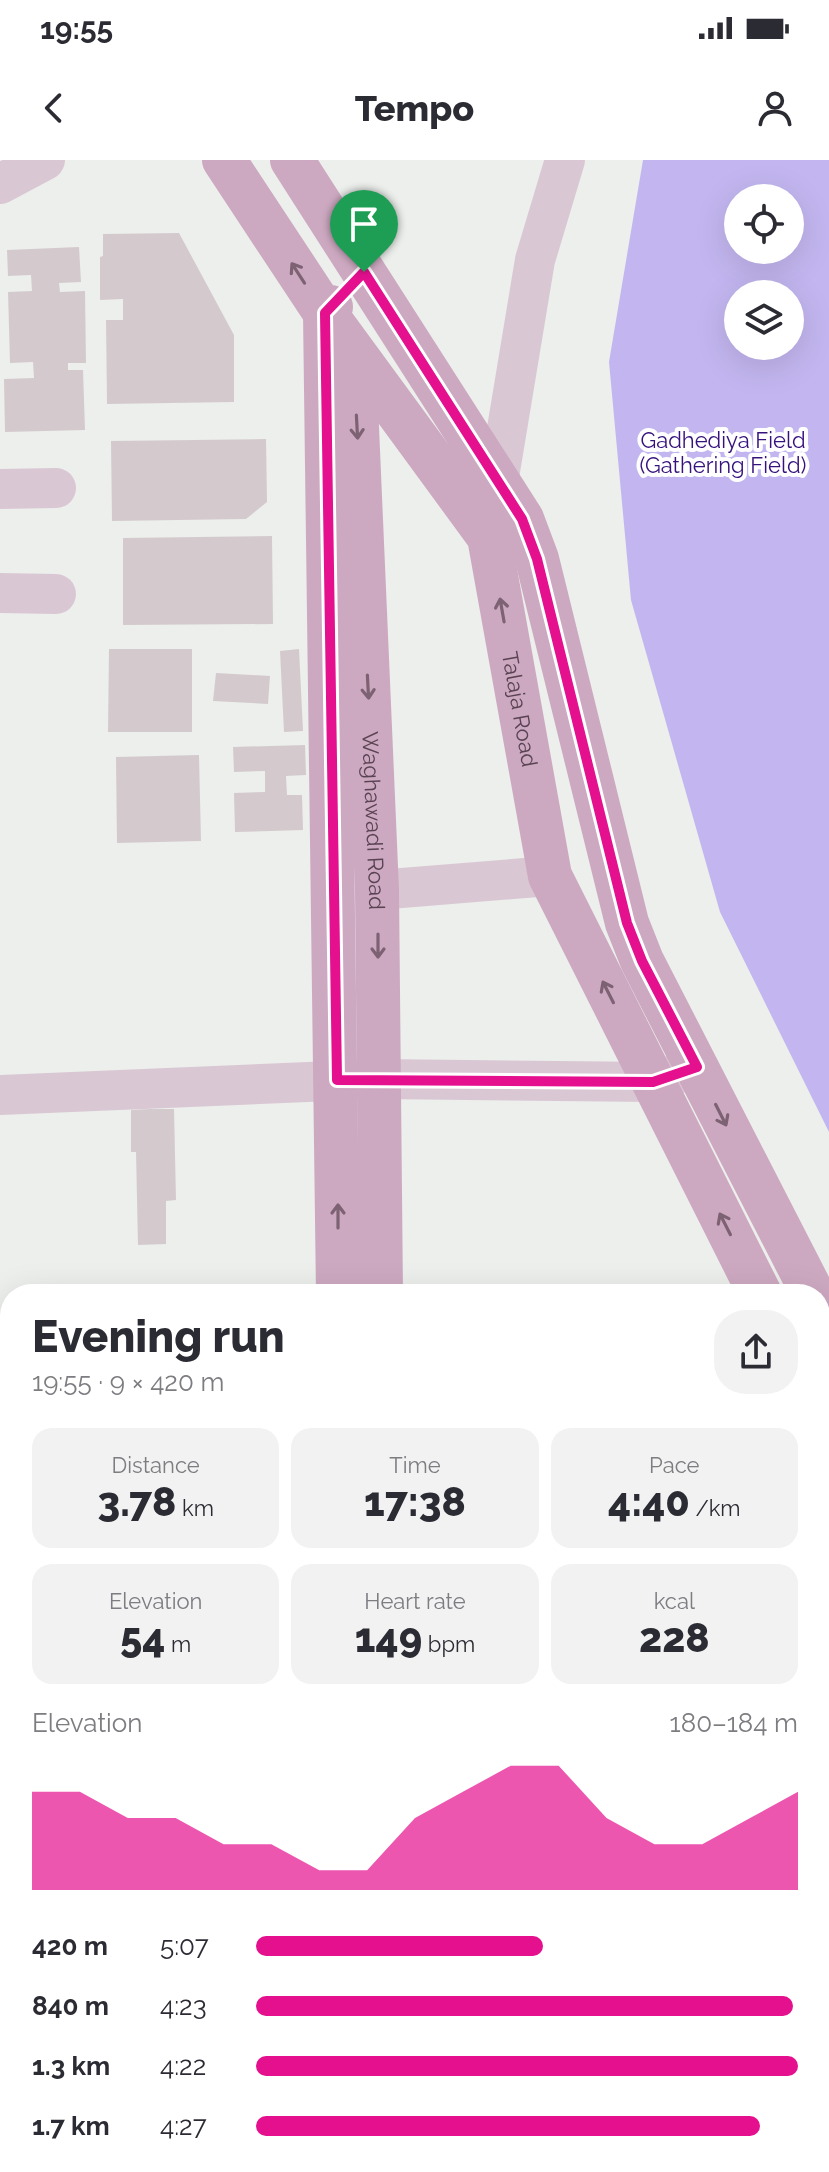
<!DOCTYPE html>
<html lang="en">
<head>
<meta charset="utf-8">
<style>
	:root { --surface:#fff; --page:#f2f2f3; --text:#2b2b33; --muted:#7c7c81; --accent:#e4108e }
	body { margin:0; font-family:Raleway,sans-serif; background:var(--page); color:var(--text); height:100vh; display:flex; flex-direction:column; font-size:30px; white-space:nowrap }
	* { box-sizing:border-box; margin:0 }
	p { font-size:26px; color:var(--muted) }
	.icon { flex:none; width:44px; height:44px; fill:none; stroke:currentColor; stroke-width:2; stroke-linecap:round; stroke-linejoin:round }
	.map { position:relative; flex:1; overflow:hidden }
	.side { position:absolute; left:0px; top:1124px; width:830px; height:888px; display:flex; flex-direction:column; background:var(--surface); border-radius:32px 32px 0 0; box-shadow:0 8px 32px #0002 }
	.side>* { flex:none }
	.tools { position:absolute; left:724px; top:24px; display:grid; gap:16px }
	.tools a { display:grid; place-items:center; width:80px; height:80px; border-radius:50%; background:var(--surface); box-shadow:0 8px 32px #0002; font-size:40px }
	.pin { position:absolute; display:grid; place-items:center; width:68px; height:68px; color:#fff; margin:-82px -34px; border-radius:50% 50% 50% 0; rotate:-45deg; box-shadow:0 0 8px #0007 }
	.pin .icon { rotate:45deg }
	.round { display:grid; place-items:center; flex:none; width:84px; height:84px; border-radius:32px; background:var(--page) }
	.summary { display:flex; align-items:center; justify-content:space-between; height:136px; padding:0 32px }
	h1 { font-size:44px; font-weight:800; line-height:60px }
	.figures { display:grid; grid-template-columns:repeat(3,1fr); gap:12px; height:136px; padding:8px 32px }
	.figures div { display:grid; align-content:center; border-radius:20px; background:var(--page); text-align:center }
	.figures b { font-size:40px; font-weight:800 }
	.figures small { font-size:22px; font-weight:400 }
	.figures p { font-size:22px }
	.chart { height:224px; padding:16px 32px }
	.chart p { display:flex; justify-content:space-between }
	.chart svg { width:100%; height:144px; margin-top:8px; fill:var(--accent); opacity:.7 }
	ul { padding:0 32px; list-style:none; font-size:26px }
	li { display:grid; grid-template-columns:128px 96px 1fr; align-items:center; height:60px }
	li i { height:20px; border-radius:10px; background:var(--accent) }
	.status { display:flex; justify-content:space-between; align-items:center; height:56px; padding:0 40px; background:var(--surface); direction:ltr }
	.status svg { height:22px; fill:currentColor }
	header { display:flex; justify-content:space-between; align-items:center; height:104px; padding:0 32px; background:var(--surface); font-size:36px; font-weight:800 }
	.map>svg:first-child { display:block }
	.green { fill:#c3b6f0; fill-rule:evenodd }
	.building { fill:#d4cace }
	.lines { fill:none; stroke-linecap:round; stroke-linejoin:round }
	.minor { stroke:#dac7d4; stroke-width:40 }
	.major { stroke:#cda9c1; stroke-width:44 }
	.oneway { stroke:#7c6273 }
	.route-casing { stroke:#fff; stroke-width:16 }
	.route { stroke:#e4108e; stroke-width:10 }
	.labels { text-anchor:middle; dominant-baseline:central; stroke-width:8; stroke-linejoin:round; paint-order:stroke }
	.park-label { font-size:22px; fill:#36127d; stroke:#fff }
	.street-label { font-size:22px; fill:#594352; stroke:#fff }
</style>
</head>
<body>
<div class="status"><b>19:55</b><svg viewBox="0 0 49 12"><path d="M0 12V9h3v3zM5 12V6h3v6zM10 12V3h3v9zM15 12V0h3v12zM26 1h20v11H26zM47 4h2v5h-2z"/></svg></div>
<header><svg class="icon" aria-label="back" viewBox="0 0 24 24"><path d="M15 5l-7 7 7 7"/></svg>Tempo<svg class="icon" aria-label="person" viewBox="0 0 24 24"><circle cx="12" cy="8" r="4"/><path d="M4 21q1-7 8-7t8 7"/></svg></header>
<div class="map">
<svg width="829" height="2012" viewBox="0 0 829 2012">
	<rect width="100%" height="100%" fill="#ecefeb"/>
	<path class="green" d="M643 0H829V972L720 752 631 440 609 202ZM738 38H790V90H738ZM738 134H790V186H738Z"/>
	<g class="building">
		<path d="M179 73 234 175V242L107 244 106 160H123V139L100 140V97L103 96V74Z"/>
		<path d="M79 87 81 122 59 123 60 132 85 131 86 203H68V210H83L85 270 5 272 4 219 34 218 33 202 10 203 8 132 32 131 31 115 8 116 7 90Z"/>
		<path d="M266 279 267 342 246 359 112 361 111 281Z"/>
		<path d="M272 376 273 464 123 465V378Z"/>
		<path d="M109 489H192V572H108Z"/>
		<path d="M299 489 303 571 284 572 280 491Z"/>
		<path d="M216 513 270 516 268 544 213 541Z"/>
		<path d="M305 585 306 615 286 616 287 635H302L303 670 235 672 234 633 265 632V611L234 612 233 587Z"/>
		<path d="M199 595 201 681 117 683 116 597Z"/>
		<path d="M149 949H174L176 1040 166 1041V1084L138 1085 136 992H131V950Z"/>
	</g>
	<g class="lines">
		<g class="minor">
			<path d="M0 24 45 0"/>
			<path d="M0 329 56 328"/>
			<path d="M495 341 535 100 565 0"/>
			<path d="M0 433 56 434"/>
			<path d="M377 730 550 716"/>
			<path d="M0 935 379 919 653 922 697 907"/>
			<path d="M0 1815 10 1816"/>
			<path d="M820 1857H829"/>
			<path d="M742 2002 746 2012"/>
		</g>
		<g class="major">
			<path id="s1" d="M224 0 325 153 489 377 550 716 760 1134"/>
			<path d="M292 0 522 359 537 399 627 763 642 801 813 1134"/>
			<path d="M331 147 325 153 338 1134"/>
			<path id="s2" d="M355 221 377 730 381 1134"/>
			<path d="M820 1211 829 1207"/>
			<path d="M820 1254 829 1272"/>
			<path d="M345 2002V2012"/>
			<path d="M389 2002 390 2012"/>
		</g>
	</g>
	<defs><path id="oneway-shaft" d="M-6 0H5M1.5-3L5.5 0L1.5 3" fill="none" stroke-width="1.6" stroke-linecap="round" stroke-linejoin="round" transform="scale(2)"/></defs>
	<g class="oneway">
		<use href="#oneway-shaft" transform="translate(298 113) rotate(-123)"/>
		<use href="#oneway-shaft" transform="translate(357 267) rotate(87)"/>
		<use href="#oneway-shaft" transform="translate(502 450) rotate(-100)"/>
		<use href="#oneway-shaft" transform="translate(368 527) rotate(87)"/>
		<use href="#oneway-shaft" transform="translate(378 786) rotate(90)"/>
		<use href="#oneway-shaft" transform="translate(608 832) rotate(-117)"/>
		<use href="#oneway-shaft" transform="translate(721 955) rotate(63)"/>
		<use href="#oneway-shaft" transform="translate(338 1056) rotate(-90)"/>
		<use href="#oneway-shaft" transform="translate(725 1064) rotate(-117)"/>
	</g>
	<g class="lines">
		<g class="route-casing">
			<path id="route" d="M364 112 522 359 537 399 627 763 642 801 697 907 653 922 337 920 325 153Z"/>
		</g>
		<use href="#route" class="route"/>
	</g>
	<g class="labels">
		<g class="park-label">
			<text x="723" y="280">Gadhediya Field<tspan x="723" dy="25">(Gathering Field)</tspan></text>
		</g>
		<g class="street-label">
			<text stroke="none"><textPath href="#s1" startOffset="636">Talaja Road</textPath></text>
			<text stroke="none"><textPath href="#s2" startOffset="440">Waghawadi Road</textPath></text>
		</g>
	</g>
</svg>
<div class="tools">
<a><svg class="icon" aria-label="locate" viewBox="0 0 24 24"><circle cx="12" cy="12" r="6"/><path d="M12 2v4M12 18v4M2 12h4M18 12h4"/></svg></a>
<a><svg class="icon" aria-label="layers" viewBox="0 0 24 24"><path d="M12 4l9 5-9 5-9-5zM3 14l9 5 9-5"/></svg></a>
</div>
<div class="pin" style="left:364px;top:112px;background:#1e9e55"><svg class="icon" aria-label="arrive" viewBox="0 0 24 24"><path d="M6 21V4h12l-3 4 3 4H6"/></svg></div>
<section class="side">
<div class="summary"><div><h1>Evening run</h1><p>19:55 · 9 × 420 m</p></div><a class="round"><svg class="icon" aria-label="share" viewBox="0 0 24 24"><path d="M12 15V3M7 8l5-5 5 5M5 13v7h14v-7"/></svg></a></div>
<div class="figures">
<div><p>Distance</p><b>3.78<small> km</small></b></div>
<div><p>Time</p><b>17:38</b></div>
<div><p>Pace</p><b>4:40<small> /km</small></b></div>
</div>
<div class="figures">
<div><p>Elevation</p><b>54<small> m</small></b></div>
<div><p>Heart rate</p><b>149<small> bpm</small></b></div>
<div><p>kcal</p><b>228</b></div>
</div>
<div class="chart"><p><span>Elevation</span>180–184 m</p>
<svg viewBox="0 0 160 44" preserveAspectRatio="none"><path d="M0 44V14L10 14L20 22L30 22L40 30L50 30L60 38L70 38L80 22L90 14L100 6L110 6L120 22L130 30L140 30L150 22L160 14V44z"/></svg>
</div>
<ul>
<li><b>420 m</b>5:07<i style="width:53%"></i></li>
<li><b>840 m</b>4:23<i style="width:99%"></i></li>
<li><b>1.3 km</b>4:22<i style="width:100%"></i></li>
<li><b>1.7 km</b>4:27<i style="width:93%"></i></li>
</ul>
</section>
</div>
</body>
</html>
